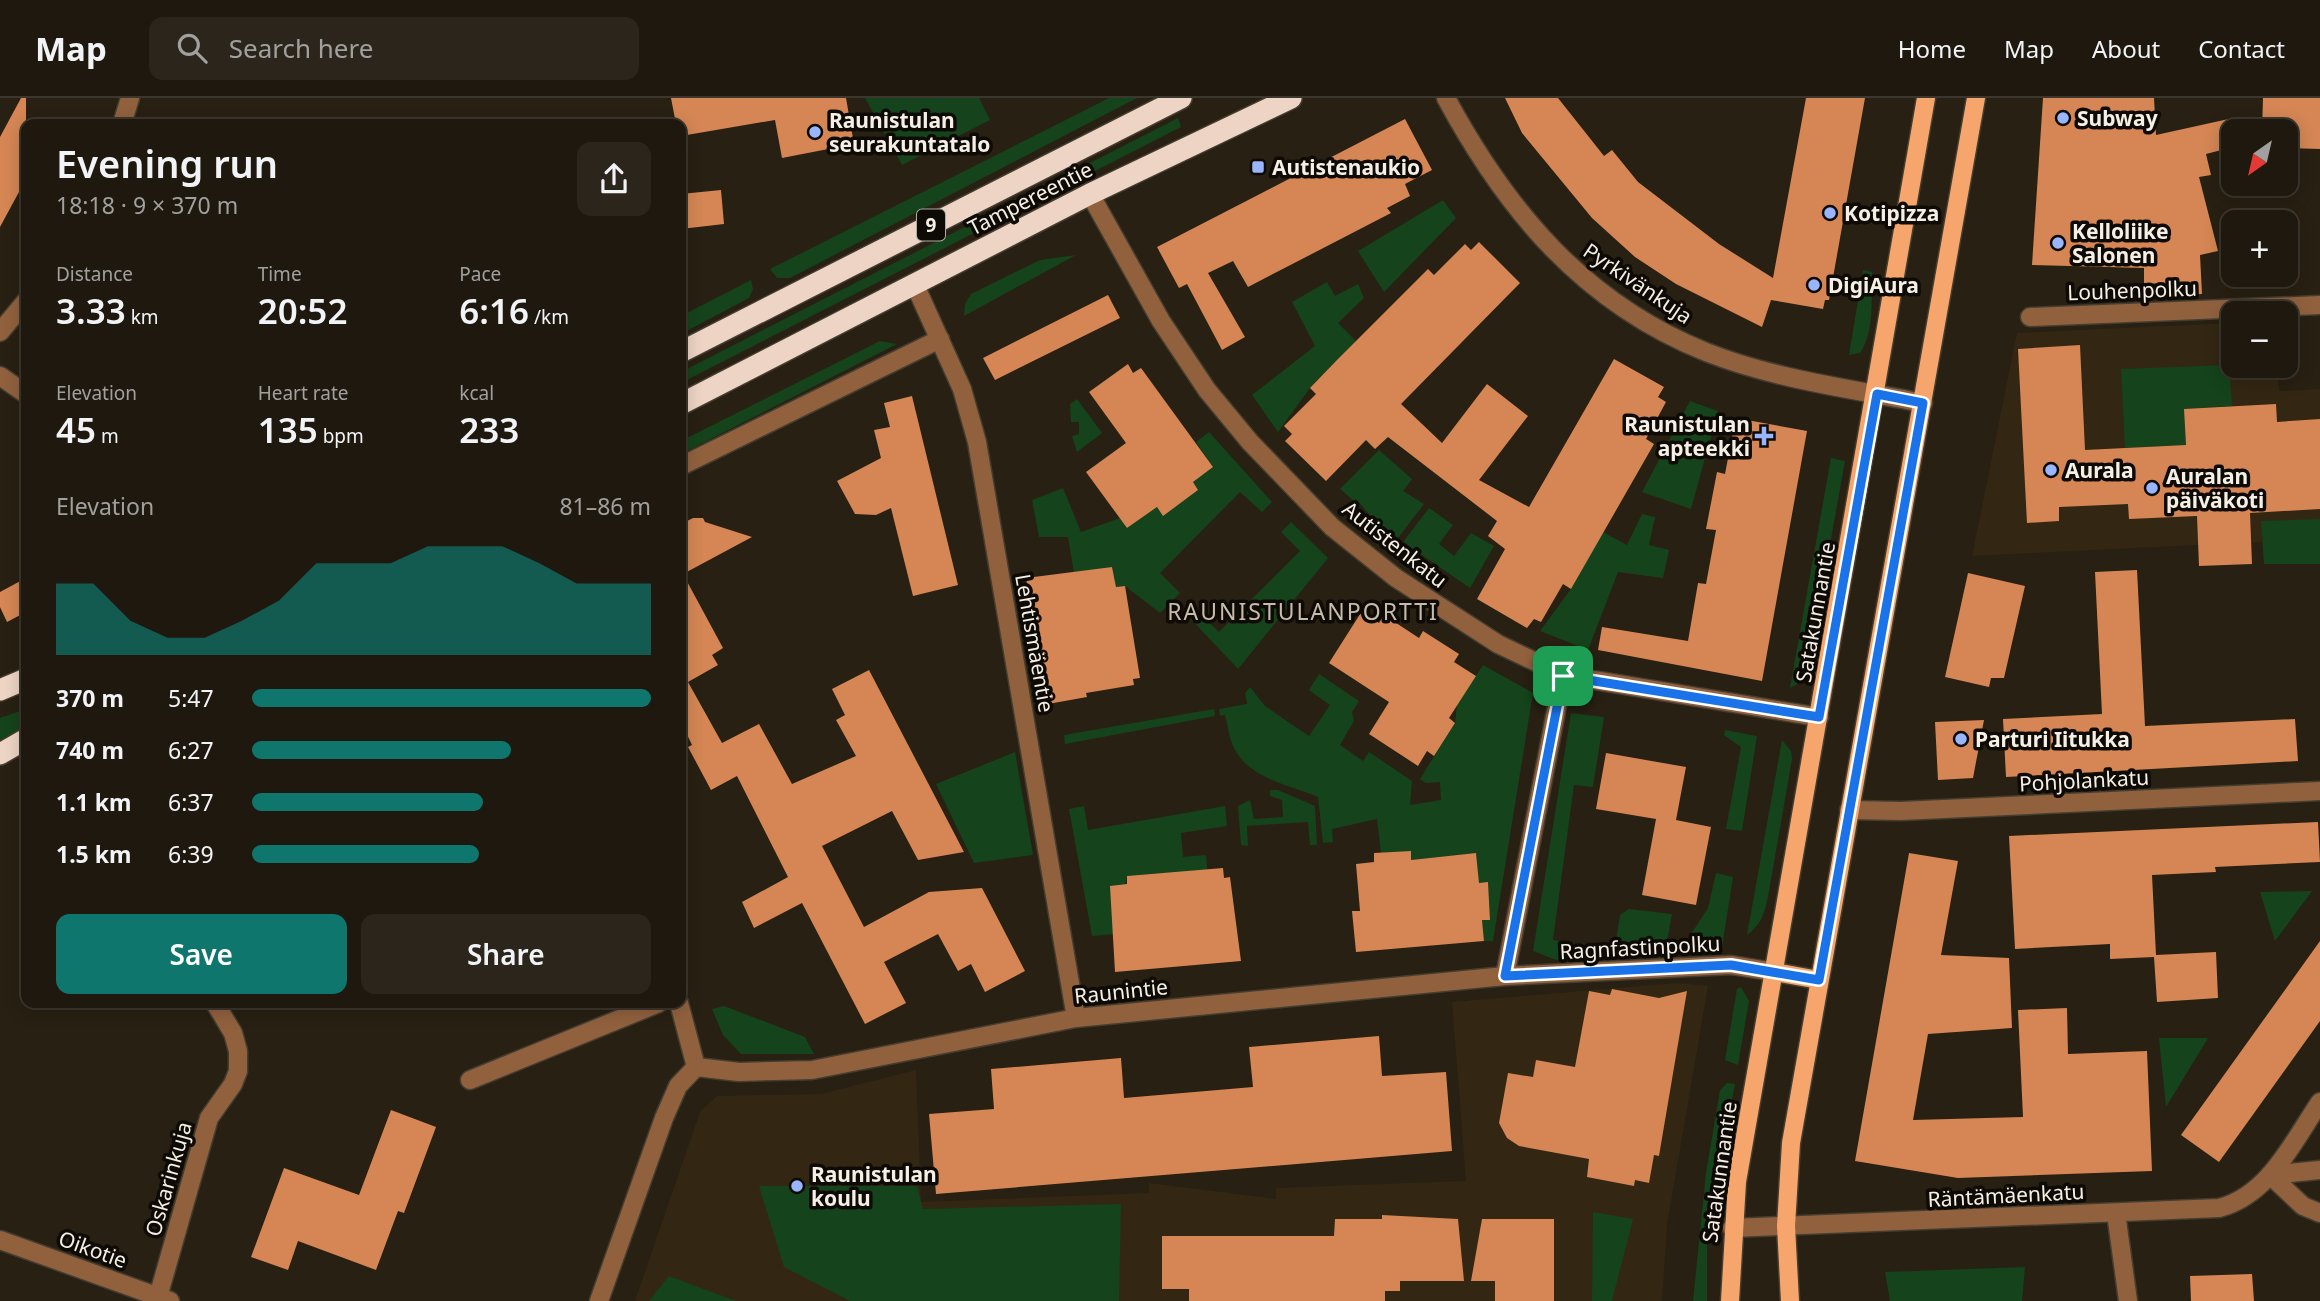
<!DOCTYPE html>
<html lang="en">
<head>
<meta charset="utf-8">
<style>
	:root { --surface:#1e180e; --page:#2b251c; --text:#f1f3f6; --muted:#a1a09e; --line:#3c372e; --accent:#0f766e }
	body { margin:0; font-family:"Noto Sans",sans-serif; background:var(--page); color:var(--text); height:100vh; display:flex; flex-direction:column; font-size:26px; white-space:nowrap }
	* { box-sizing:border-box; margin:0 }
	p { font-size:23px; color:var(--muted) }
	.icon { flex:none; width:38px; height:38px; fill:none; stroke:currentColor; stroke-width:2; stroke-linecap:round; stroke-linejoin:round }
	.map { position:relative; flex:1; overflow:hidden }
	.panel { position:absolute; left:21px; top:21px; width:665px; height:889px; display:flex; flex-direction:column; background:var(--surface); border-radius:14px; box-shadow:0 4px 18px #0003,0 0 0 2px var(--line) }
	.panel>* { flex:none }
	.needle { width:46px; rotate:214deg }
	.controls { position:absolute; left:2221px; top:21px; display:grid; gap:14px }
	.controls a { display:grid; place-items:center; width:77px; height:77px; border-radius:14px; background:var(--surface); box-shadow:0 4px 18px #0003,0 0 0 2px var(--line); font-size:35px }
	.pin { position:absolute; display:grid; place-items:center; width:60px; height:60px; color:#fff; margin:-30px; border-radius:14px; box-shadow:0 4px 10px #0006 }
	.round { display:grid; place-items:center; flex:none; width:74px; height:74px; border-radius:14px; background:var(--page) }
	.head { display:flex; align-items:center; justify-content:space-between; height:119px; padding:0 35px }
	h1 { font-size:38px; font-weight:600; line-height:52px }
	.metrics { display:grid; grid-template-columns:repeat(3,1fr); gap:10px; height:119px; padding:7px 35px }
	.metrics div { display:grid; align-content:center }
	.metrics b { font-size:35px; font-weight:600 }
	.metrics small { font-size:19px; font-weight:400 }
	.metrics p { font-size:19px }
	.chart { height:196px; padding:14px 35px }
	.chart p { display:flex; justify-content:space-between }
	.chart svg { width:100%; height:126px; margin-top:7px; fill:var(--accent); opacity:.7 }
	.action { display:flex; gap:14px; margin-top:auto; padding:14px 35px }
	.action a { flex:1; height:80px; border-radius:14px; background:var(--accent); color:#fff; font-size:28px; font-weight:600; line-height:80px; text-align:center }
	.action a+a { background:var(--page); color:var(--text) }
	ul { padding:0 35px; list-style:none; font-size:23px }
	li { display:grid; grid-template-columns:112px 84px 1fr; align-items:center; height:52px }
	li i { height:18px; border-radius:9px; background:var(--accent) }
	header { display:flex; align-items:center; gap:42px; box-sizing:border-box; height:98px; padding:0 35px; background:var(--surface); border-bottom:2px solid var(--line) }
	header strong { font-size:33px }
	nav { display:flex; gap:38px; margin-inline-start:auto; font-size:24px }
	.search { width:490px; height:63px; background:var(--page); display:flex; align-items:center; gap:18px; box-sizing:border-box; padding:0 24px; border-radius:14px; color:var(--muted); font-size:26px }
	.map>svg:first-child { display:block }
	.built { fill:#332713 }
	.green { fill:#15431b }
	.building { fill:#d58654 }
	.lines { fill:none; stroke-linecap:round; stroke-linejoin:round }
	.minor-casing { stroke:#453d30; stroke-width:21 }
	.major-casing { stroke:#453d30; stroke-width:21 }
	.highway-casing { stroke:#453d30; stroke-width:24 }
	.minor { stroke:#91613e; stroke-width:18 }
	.major { stroke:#f6a66c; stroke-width:18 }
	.highway { stroke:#edd4c4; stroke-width:21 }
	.route-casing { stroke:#fff; stroke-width:14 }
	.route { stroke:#1a73e8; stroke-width:9 }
	.poi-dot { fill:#99b5fd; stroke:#0e0a05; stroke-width:2.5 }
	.labels { text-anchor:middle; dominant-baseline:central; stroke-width:7; stroke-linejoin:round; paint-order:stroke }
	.shield { fill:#0e0a05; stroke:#b0aaa2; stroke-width:2 }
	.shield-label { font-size:19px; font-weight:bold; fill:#f5efe6 }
	.poi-label { font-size:21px; font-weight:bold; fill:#f5efe6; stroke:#0e0a05; text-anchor:start }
	.street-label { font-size:21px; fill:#f5efe6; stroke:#0e0a05 }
	.neighbourhood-label { font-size:23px; letter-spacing:2px; fill:#c7bcab; stroke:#0e0a05 }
</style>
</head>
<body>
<header>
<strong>Map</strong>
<div class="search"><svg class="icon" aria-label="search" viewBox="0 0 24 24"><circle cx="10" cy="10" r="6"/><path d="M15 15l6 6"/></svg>Search here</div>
<nav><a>Home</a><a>Map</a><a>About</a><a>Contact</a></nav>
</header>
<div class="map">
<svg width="2320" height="1203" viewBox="0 0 2320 1203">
	<rect width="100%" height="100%" fill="#282012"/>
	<g class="built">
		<path d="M2233 225V268H2277L2279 293 2320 291V441L1972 458 2017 235Z"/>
		<path d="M1677 885 1708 888 1667 1127 1662 1203H635L700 1014 717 998 821 996 916 972 921 1104 1149 1095V1085L1276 1101V1090L1466 1083 1452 904Z"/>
	</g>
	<g class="green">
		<path d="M865 0H979L990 22 902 67Z"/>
		<path d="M1109 0H1137L790 180H777L770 171Z"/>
		<path d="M1178 20 1181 29 681 285V274Z"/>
		<path d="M1443 102 1456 120 1384 194 1358 153Z"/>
		<path d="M1076 157 964 218 965 206 971 196 1040 162Z"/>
		<path d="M1863 172 1872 174C1871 199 1875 234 1860 255L1849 257Z"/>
		<path d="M751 182 753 191 749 200 681 236V218Z"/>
		<path d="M1327 184 1335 198 1358 186 1364 200 1338 225 1356 243 1310 290 1278 334 1252 297 1315 248 1292 204Z"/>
		<path d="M880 243 897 246 681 356V343Z"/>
		<path d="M2229 267 2232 308 2184 311 2186 347 2125 350 2121 271Z"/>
		<path d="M1077 301 1102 335 1077 354 1072 338 1079 336V324H1071L1070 306Z"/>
		<path d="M1690 303 1718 313 1691 411 1642 394Z"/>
		<path d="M1209 334 1272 404 1262 414 1240 394 1160 475 1180 495 1160 515 1125 488 1116 489 1112 469 1074 475 1068 439H1039L1032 402 1063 390 1081 434 1120 420 1127 430 1157 409 1163 417 1198 392 1193 384 1213 369 1196 344Z"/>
		<path d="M1379 352 1412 381 1403 393 1424 406 1398 440 1384 428 1381 430 1356 401 1354 403 1340 391Z"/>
		<path d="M1831 360 1845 363 1807 575 1802 583 1790 590Z"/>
		<path d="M1429 410 1453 427 1439 446 1454 458 1471 435 1494 448 1470 490 1403 444Z"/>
		<path d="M1642 416 1655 419 1649 447 1669 452 1663 480 1618 474 1588 552 1540 533 1571 491 1603 434 1627 447Z"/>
		<path d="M2320 421V466H2264L2261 423Z"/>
		<path d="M1291 424 1328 460 1238 571 1187 517 1194 510 1219 534 1300 453 1281 434Z"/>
		<path d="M1483 567 1533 595 1493 843H1484L1482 822 1490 821 1488 785H1479L1476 755 1411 762 1410 753 1381 755 1377 721 1332 731 1333 744 1323 745 1318 699C1291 688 1248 680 1234 650 1229 640 1228 628 1225 617L1220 618 1219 611 1247 606 1245 595 1250 589 1265 608 1309 638 1330 607 1309 592 1319 576 1359 603 1352 614 1354 623 1340 647 1363 663 1369 654 1412 683 1410 707 1441 702 1440 684 1426 685 1420 681 1455 625 1457 607Z"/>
		<path d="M26 611V628L0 644V620Z"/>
		<path d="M1214 611 1215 618 1065 646 1064 637Z"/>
		<path d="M1571 615 1604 619 1593 689 1574 687 1553 842 1574 845 1572 860 1556 862 1533 853Z"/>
		<path d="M1725 632 1757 638 1742 733 1726 731 1741 649 1724 637Z"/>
		<path d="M1782 642 1791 653 1792 661 1768 799C1764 817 1761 826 1747 837Z"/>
		<path d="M1015 654 1033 757 974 765 936 686Z"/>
		<path d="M1270 692H1278L1315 708 1317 747H1310L1308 724 1247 728 1248 748 1241 747 1238 708 1250 702 1254 721 1283 719 1282 702 1270 698Z"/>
		<path d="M1084 708 1088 732 1225 708 1227 728 1181 735 1183 759 1206 757 1208 780 1162 775 1127 778 1115 836 1092 838 1069 711Z"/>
		<path d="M1716 775 1733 779 1722 849 1704 855 1696 850 1691 836 1708 810Z"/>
		<path d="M2312 793 2275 843 2260 794Z"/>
		<path d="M1629 811 1672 816 1664 860 1627 858 1615 849 1620 817Z"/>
		<path d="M1741 889 1749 903 1738 967 1725 962 1737 891Z"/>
		<path d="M724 908 805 939 814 956H741L723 937 712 911Z"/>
		<path d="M2159 940H2208L2166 1009Z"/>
		<path d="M1727 985 1735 986 1707 1137V1203H1693L1706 1075 1720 992Z"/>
		<path d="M759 1088H917L923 1111 1121 1106 1119 1203H850L784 1169Z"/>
		<path d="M1593 1114 1633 1121 1612 1203H1592Z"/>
		<path d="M2025 1169 2022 1203H1890L1885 1174Z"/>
		<path d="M669 1178 736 1203H649Z"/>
	</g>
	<g class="building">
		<path d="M21 0H26V81L0 129V39Z"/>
		<path d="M671 0H846L854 46 782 60 775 22 681 38V26H676Z"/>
		<path d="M1505 0H1558L1604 58 1612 52 1638 84 1719 146 1773 180 1806 0H1865L1829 202H1825L1823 211 1771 202 1762 229 1676 186 1635 159 1592 120 1522 35Z"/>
		<path d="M2043 0H2154L2156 37 2233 20V49L2206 56 2211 77 2199 79 2218 153 2200 157 2202 196 2164 198 2163 185 2144 186V170L2032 167Z"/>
		<path d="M2263 0H2320V51L2286 50V33H2262Z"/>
		<path d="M1405 21 1432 72 1405 86 1410 98 1387 110 1391 115 1248 189 1233 163 1208 175 1245 239 1222 252 1187 186 1179 190 1157 149Z"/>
		<path d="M721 92 724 126 681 131V96Z"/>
		<path d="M1479 144 1520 185 1401 306 1442 345 1487 286 1528 318 1479 382 1529 409 1614 261 1664 289 1658 299 1666 304 1646 341 1654 346 1571 491 1563 486 1541 524 1534 521 1527 530 1477 501 1505 451 1488 438 1497 423 1388 339 1375 351 1366 342 1326 383 1285 343 1292 336 1284 328 1316 296 1310 290 1337 262 1428 171 1434 177 1465 146 1471 152Z"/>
		<path d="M1108 197 1120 220 995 282 983 260Z"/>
		<path d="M2080 247 2085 352 2186 347 2184 311 2276 306 2277 324 2320 321V411L2250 415 2252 466 2199 468 2197 418 2129 421 2128 406 2059 409V423L2027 425 2018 251Z"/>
		<path d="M1128 266 1133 275 1141 270 1213 369 1193 384 1198 392 1163 418 1157 409 1127 430 1086 374 1126 345 1089 294Z"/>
		<path d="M912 298 958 487 913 498 891 410 876 417 855 416 837 383 881 360 874 332 890 329 884 305Z"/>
		<path d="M1747 322 1807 333 1762 583 1598 552 1602 529 1688 543 1698 485 1706 486 1716 432 1706 431 1717 374 1725 376 1733 334 1744 336Z"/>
		<path d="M693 420H703L705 424 752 439 683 476 723 550 712 557 718 567 688 584 722 645 759 626 792 686 856 658 836 622 845 617 832 591 869 572 964 754 918 762 892 713 822 748 864 829 929 794 982 790 1025 873 985 894 971 866 958 873 938 836 884 864 906 905 865 926 802 805 754 830 742 804 788 779 737 678 711 692 688 649 692 647 681 624V426Z"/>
		<path d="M1112 469 1116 489 1125 488 1140 580 1133 581 1134 587 1086 595 1087 599 1048 606 1026 480Z"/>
		<path d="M2137 472 2145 628 2295 621 2298 663 2006 679 2003 621 2102 616 2095 474Z"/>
		<path d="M1968 475 2025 488 2004 580H1991L1989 589 1945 579Z"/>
		<path d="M26 480V514L7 524 0 509V494Z"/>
		<path d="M1362 513 1379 525 1384 517 1419 540 1423 533 1459 556 1454 564 1476 578 1449 620 1455 625 1434 658 1427 653 1418 668 1369 636 1389 604 1329 565Z"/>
		<path d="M1984 622 1973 680 1938 682 1935 624Z"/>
		<path d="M1606 655 1686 669 1676 722 1711 729 1696 807 1642 797 1656 721 1596 711Z"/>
		<path d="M2318 724 2320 764 2215 769 2216 774 2152 777 2156 857 2216 854 2218 900 2157 904 2154 859 2110 861V846L2015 851 2009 738Z"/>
		<path d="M1411 753V762L1476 755 1479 785 1488 784 1490 822H1482L1484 843 1356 854 1352 813H1360L1356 766 1374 764V755Z"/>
		<path d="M1909 755 1958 763 1941 857 2009 860 2012 930 1928 936 1913 1022 2023 1019 2018 912 2067 910 2068 956 2147 953 2152 1073 1958 1080 1855 1063Z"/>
		<path d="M1223 770 1224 780 1230 779 1241 863 1115 874 1110 788 1127 786V778Z"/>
		<path d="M2320 843V923L2219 1064 2181 1037Z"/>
		<path d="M1612 891 1659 900 1687 893 1659 1058 1654 1057 1649 1085 1635 1082 1634 1088 1587 1079 1589 1061 1519 1048 1507 1040 1499 1025 1508 975 1533 979 1536 962 1575 969 1589 893 1610 897Z"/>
		<path d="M1379 938 1382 978 1446 974 1452 1053 936 1096 929 1016 994 1011 991 971 1121 960 1124 1000 1253 989 1249 949Z"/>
		<path d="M391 1012 436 1029 404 1115 398 1113 376 1172 298 1143 288 1172 251 1159 284 1070 359 1097Z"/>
		<path d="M1382 1117 1458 1121 1464 1183H1400V1193H1385V1203H1189V1191H1162V1138H1334L1335 1121H1382Z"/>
		<path d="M1482 1121H1554V1203H1495V1183H1471Z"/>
		<path d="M2252 1176 2254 1203H2191L2190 1178Z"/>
	</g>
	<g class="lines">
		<g class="minor-casing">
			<g id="minor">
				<path d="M1446 0C1507 113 1584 205 1706 254 1774 281 1852 291 1923 305"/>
				<path d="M122 26 130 0"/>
				<path d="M1090 96 1161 223 1207 292 1250 344 1332 429 1396 480 1498 546 1563 577 1819 619"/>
				<path d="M915 187 962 291 977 344 1076 920"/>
				<path d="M2030 219 2320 207"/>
				<path d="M0 234 26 203"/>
				<path d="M0 278 26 296"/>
				<path d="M681 368 940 241"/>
				<path d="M1849 712 1901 713 2320 693"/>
				<path d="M1505 878 1731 867 1775 874"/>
				<path d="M679 905 696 969"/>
				<path d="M696 969 739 974 812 972 1076 920 1505 878 1563 577"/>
				<path d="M470 982 659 905"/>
				<path d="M2270 1077 2303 1108 2320 1115"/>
				<path d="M2270 1077 2320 1072"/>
				<path d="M2116 1115 2128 1203"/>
				<path d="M1732 1130 2219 1110C2269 1097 2293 1044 2320 1004"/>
				<path d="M0 1142 170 1203"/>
				<path d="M158 1199 209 1020 233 986 238 973V953L233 935 215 905"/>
				<path d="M599 1203 664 1020 678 988 696 969"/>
			</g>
		</g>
		<g class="major-casing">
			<g id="major">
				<path d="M1775 874 1819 882"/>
				<path d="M1730 1203 1737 1084 1926 0"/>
				<path d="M1790 1203 1786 1128 1791 1045 1976 0"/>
			</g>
		</g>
		<g class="highway-casing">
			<g id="highway">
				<path d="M681 254 1181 0"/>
				<path d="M681 306 1090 96 1291 0"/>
				<path d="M0 592 26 581"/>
				<path d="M0 656 26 641"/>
			</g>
		</g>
		<use href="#minor" class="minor"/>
		<use href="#major" class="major"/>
		<use href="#highway" class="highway"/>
	</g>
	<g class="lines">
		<g class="route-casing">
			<path id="route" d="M1877 296 1923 305 1819 882 1731 867 1505 878 1563 578 1819 619Z"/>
		</g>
		<use href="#route" class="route"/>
	</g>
	<g class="poi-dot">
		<circle cx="2063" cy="20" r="7"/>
		<circle cx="815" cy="34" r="7"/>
		<rect x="1251" y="62" width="14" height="14" rx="3.5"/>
		<circle cx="1830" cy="115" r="7"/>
		<circle cx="2058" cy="145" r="7"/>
		<circle cx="1814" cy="187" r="7"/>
		<path d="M1760.5 327.5h7v7h7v7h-7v7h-7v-7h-7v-7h7z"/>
		<circle cx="2051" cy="372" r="7"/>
		<circle cx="2152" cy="390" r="7"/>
		<circle cx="1961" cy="641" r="7"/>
		<circle cx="797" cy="1088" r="7"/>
	</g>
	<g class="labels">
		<rect class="shield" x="917" y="111.5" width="28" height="31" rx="5"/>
		<g class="shield-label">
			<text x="931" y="127">9</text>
		</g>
		<g class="poi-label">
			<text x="2077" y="20">Subway</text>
			<text x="829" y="22">Raunistulan<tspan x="829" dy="24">seurakuntatalo</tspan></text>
			<text x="1272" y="69">Autistenaukio</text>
			<text x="1844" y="115">Kotipizza</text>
			<text x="2072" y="133">Kelloliike<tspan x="2072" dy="24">Salonen</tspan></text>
			<text x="1828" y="187">DigiAura</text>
			<text x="1750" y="326" text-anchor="end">Raunistulan<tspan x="1750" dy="24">apteekki</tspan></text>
			<text x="2065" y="372">Aurala</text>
			<text x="2166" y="378">Auralan<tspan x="2166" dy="24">päiväkoti</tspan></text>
			<text x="1975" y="641">Parturi Iitukka</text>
			<text x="811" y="1076">Raunistulan<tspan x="811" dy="24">koulu</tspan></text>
		</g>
		<g class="street-label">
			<text transform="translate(1030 100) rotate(-27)">Tampereentie</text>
			<text transform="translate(1638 185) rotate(34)">Pyrkivänkuja</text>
			<text transform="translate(2132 192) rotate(-2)">Louhenpolku</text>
			<text transform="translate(1395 446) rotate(38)">Autistenkatu</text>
			<text transform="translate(1815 514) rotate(-80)">Satakunnantie</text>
			<text transform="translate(1035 545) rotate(80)">Lehtismäentie</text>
			<text transform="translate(2084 682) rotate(-3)">Pohjolankatu</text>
			<text transform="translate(1640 849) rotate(-3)">Ragnfastinpolku</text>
			<text transform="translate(1121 893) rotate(-6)">Raunintie</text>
			<text transform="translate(1719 1074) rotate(-82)">Satakunnantie</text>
			<text transform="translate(168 1081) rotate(-74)">Oskarinkuja</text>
			<text transform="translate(2006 1097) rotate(-3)">Räntämäenkatu</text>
			<text transform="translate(93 1151) rotate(20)">Oikotie</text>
		</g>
		<g class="neighbourhood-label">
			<text x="1303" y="513">RAUNISTULANPORTTI</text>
		</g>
	</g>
</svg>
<div class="controls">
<a><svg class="needle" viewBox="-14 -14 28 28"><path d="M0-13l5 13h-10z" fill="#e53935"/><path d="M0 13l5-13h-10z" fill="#a1a09e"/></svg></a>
<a>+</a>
<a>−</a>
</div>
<div class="pin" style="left:1563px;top:578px;background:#1e9e55"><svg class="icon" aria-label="arrive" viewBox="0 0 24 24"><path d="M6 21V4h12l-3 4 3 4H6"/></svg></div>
<section class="panel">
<div class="head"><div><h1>Evening run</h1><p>18:18 · 9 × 370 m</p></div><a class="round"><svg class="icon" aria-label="share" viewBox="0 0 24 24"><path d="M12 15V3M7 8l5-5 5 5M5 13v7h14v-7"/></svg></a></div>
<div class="metrics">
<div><p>Distance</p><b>3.33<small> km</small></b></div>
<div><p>Time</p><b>20:52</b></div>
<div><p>Pace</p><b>6:16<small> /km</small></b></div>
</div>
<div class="metrics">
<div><p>Elevation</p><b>45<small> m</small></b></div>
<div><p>Heart rate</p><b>135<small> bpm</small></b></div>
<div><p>kcal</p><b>233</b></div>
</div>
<div class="chart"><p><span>Elevation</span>81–86 m</p>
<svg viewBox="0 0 160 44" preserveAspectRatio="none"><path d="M0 44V19L10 19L20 32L30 38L40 38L50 32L60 25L70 12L80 12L90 12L100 6L110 6L120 6L130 12L140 19L150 19L160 19V44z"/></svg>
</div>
<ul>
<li><b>370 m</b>5:47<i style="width:100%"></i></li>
<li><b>740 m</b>6:27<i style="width:65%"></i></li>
<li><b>1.1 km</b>6:37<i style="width:58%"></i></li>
<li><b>1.5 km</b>6:39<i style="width:57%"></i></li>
</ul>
<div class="action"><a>Save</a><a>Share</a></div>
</section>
</div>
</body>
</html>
